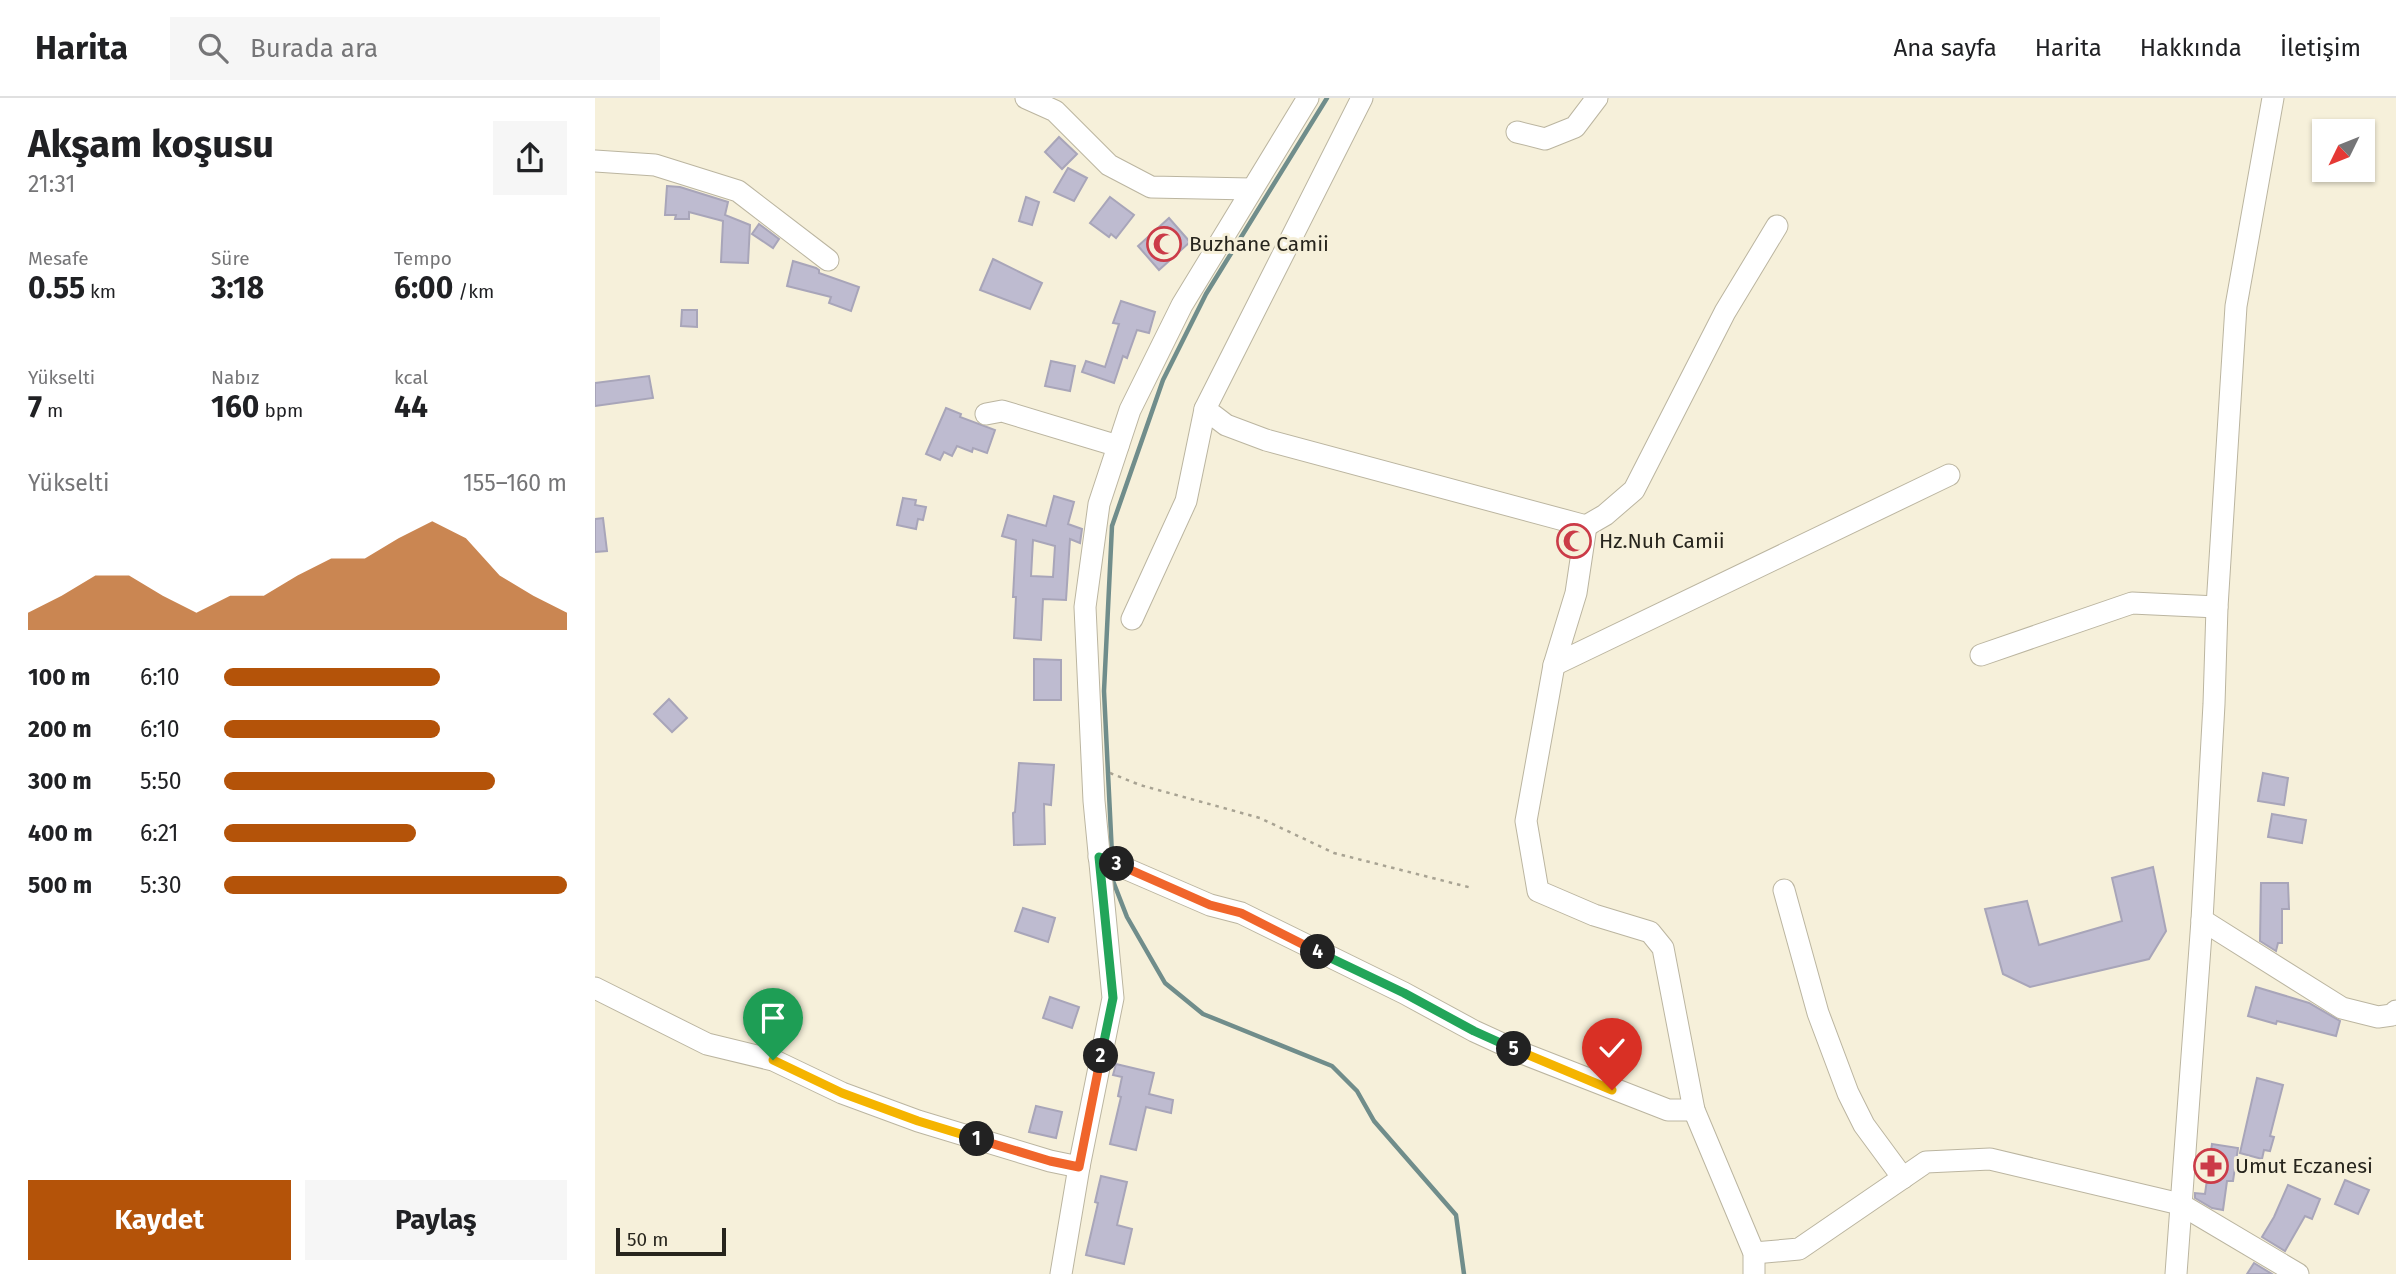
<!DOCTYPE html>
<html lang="tr">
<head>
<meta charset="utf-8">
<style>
	:root { --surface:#fff; --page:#f6f6f6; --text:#202124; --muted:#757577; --line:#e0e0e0; --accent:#b45309 }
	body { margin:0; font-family:"Fira Sans",sans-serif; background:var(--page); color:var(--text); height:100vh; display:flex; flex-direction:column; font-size:26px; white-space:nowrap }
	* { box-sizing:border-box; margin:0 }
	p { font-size:23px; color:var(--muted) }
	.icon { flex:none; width:38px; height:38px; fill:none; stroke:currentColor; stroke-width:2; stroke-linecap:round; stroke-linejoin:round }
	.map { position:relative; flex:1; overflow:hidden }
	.panel { display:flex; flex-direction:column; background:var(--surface); width:595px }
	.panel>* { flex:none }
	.needle { width:46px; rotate:227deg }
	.buttons { position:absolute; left:1717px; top:21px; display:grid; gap:14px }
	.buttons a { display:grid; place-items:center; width:63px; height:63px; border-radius:0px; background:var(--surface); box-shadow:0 2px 5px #0004; font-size:35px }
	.scale { position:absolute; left:21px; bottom:18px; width:110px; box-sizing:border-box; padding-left:7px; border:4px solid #27251d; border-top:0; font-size:19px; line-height:24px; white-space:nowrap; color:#27251d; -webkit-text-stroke:5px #f6f0da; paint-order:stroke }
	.pin { position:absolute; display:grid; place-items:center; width:60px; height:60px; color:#fff; margin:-72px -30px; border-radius:50% 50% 50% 0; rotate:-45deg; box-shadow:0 0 7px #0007 }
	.pin .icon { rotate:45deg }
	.km { position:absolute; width:35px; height:35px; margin:-18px; border-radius:50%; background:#222; color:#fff; font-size:19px; line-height:35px; text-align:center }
	.round { display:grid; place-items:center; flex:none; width:74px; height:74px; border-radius:0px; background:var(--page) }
	.head { display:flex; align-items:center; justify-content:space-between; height:119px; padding:0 28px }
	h1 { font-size:38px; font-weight:700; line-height:52px }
	.stats { display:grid; grid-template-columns:repeat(3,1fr); gap:10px; height:119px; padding:7px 28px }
	.stats div { display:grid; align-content:center }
	.stats b { font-size:30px; font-weight:700 }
	.stats small { font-size:19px; font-weight:400 }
	.stats p { font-size:19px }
	.chart { height:196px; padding:14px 28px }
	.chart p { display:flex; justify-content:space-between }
	.chart svg { width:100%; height:126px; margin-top:7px; fill:var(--accent); opacity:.7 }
	.cta { display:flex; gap:14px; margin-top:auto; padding:14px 28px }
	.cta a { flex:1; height:80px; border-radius:0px; background:var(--accent); color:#fff; font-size:28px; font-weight:700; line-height:80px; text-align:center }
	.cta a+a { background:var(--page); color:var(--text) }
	ul { padding:0 28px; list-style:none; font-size:23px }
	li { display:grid; grid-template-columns:112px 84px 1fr; align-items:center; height:52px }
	li i { height:18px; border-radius:9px; background:var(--accent) }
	header { display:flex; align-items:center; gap:42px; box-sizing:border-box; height:98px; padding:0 35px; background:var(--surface); border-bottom:2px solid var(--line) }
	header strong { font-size:33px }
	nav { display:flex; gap:38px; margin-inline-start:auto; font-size:24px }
	.search { width:490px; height:63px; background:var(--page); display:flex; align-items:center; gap:18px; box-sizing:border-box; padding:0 24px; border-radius:0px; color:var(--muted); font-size:26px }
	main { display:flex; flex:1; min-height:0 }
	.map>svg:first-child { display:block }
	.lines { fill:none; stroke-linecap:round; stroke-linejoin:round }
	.stream { stroke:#708d8b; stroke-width:4.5 }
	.building { fill:#bebbd0; stroke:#a8a5b9; stroke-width:2; fill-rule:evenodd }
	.minor-casing { stroke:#bbb5a0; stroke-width:23 }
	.path { stroke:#a8a393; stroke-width:2.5; stroke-dasharray:3.5 5; stroke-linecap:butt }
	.minor { stroke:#fff; stroke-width:21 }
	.split-1-casing { stroke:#fff; stroke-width:14 }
	.split-2-casing { stroke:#fff; stroke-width:14 }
	.split-3-casing { stroke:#fff; stroke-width:14 }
	.split-4-casing { stroke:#fff; stroke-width:14 }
	.split-5-casing { stroke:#fff; stroke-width:14 }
	.split-6-casing { stroke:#fff; stroke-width:14 }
	.split-1 { stroke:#f5b400; stroke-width:9 }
	.split-2 { stroke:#f0652b; stroke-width:9 }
	.split-3 { stroke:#22a559; stroke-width:9 }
	.split-4 { stroke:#f0652b; stroke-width:9 }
	.split-5 { stroke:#22a559; stroke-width:9 }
	.split-6 { stroke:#f5b400; stroke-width:9 }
	.labels { text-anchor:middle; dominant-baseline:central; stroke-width:6; stroke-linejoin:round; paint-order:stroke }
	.poi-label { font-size:21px; fill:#27251d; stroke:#f6f0da; text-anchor:start }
</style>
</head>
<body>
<header>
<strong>Harita</strong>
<div class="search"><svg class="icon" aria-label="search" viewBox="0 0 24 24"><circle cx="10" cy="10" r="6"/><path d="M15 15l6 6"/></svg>Burada ara</div>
<nav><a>Ana sayfa</a><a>Harita</a><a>Hakkında</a><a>İletişim</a></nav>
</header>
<main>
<section class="panel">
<div class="head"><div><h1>Akşam koşusu</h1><p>21:31</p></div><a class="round"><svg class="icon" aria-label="share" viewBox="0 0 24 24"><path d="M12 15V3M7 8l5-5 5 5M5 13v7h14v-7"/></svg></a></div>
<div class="stats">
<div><p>Mesafe</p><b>0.55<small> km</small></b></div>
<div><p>Süre</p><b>3:18</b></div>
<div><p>Tempo</p><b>6:00<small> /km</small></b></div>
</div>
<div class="stats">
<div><p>Yükselti</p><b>7<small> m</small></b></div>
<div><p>Nabız</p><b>160<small> bpm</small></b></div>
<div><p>kcal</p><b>44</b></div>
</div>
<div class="chart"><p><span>Yükselti</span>155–160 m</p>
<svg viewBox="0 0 160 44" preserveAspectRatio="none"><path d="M0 44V38L10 32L20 25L30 25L40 32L50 38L60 32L70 32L80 25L90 19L100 19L110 12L120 6L130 12L140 25L150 32L160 38V44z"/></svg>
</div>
<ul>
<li><b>100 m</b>6:10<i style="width:63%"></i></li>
<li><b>200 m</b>6:10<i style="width:63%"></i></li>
<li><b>300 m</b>5:50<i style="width:79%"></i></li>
<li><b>400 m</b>6:21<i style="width:56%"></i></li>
<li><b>500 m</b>5:30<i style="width:100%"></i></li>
</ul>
<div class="cta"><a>Kaydet</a><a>Paylaş</a></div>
</section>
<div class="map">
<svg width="1801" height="1176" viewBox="0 0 1801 1176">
	<rect width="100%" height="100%" fill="#f6f0da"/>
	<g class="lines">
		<g class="stream">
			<path d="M517 757 509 593 517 428 568 282 611 196 732 0"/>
			<path d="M518 773V783L532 819 570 885 608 916 737 968 762 993 779 1023 861 1117 869 1176"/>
		</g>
	</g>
	<g class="building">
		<path d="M464 39 482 56 467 71 450 54Z"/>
		<path d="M473 70 492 80 479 103 459 94Z"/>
		<path d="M72 88 85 89 133 104 130 117 155 127 153 165 126 164 128 123 94 114V121H80L81 117H70Z"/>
		<path d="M431 99 444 104 437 127 424 123Z"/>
		<path d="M515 99 539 117 521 140 516 136 514 139 495 125Z"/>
		<path d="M574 120 595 144 564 172 543 148Z"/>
		<path d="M164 126 184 141 178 150 157 136Z"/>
		<path d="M398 161 447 185 435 211 385 192Z"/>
		<path d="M198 163 221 170 224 172V175L264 189 256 213 234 205 236 199 192 188Z"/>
		<path d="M526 203 560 214 554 235 542 232 532 260 528 258 519 285 487 274 491 263 510 269 524 226 518 225Z"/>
		<path d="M87 212H102V229L86 228Z"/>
		<path d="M456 263 480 268 475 293 450 288Z"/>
		<path d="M54 278 58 300 0 308V285Z"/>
		<path d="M351 310 366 316 365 319 400 332 392 355 378 350 377 354 362 348 357 358 349 354 345 362 331 356Z"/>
		<path d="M459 398 479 404 473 426 487 431 485 445 475 441 471 502 448 501 446 542 419 540 421 499H418L421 442 407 438 413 417 451 428ZM438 442 460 448 458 479 436 478Z"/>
		<path d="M308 400 321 402 320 407 331 409 328 422 323 421 321 431 302 427Z"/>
		<path d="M8 420 12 453 0 454V421Z"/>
		<path d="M439 561 466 562V602H439Z"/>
		<path d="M74 601 92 620 77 634 59 616Z"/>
		<path d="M424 665 459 667 456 707 449 706 450 746 419 747 418 715 420 714Z"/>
		<path d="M1668 675 1693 680 1689 707 1663 703Z"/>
		<path d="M1677 716 1711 722 1707 745 1673 739Z"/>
		<path d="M1558 769 1571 833 1554 861 1435 889 1408 876 1390 811 1432 803 1444 847 1527 823 1517 780Z"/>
		<path d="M1666 785H1693L1694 811H1687V845H1683L1681 853 1665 843Z"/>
		<path d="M428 810 460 820 453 844 420 833Z"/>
		<path d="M1661 889 1714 905 1745 923 1741 938 1682 923 1681 926 1653 918Z"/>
		<path d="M455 899 484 909 477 930 448 920Z"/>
		<path d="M521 966 559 975 554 996 578 1002 576 1015 551 1009 541 1052 515 1046 526 999 523 998 527 979 518 977Z"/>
		<path d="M1662 980 1688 987 1675 1038 1679 1039 1675 1053 1669 1052 1667 1061 1645 1055Z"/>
		<path d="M441 1008 467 1014 461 1040 434 1034Z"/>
		<path d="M1617 1046 1643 1050 1638 1083H1632L1628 1112 1617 1110 1600 1100V1095L1610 1096Z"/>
		<path d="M506 1078 532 1084 522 1127 537 1131 529 1166 491 1157 503 1105 500 1104Z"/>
		<path d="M1750 1082 1774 1092 1763 1116 1740 1106Z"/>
		<path d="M1693 1087 1725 1101 1717 1121 1710 1118 1690 1153 1667 1139 1679 1119Z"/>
		<path d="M1659 1165 1677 1176H1652Z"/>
	</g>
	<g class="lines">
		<g class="minor-casing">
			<g id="minor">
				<path d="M431 0 460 13 514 67 556 89 656 91"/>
				<path d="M767 0 610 311 631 327 671 342 991 428 981 495 959 567 931 723 943 793 999 817 1055 834 1068 850 1099 1012 1159 1155V1176"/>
				<path d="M922 34 950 41 980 29 1002 0"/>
				<path d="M0 63 60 67 143 93 233 162"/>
				<path d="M391 316 407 313 523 348"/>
				<path d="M991 428 1010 417 1039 392 1130 214 1182 128"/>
				<path d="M537 521 591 403 610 311"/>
				<path d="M1386 557 1537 505 1622 509"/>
				<path d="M959 567 1354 377"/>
				<path d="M504 759 615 807 646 815 809 895 879 933 927 955 1073 1012H1099"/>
				<path d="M1189 792 1223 915 1253 995 1269 1027 1308 1080"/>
				<path d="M1607 822 1747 910 1783 919 1797 917 1801 913"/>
				<path d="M0 890 112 946 178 962 247 995 323 1023 455 1063 484 1069"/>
				<path d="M1159 1155 1204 1151 1331 1064 1395 1061 1585 1106 1703 1176"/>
				<path d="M466 1176 484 1069 518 900 499 703 490 509 504 406 535 312 587 207 713 0"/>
				<path d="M1581 1176 1607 822 1619 606 1622 509 1641 208 1678 0"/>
			</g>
		</g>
		<path class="path" d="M515 675 545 687 665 720 739 755 877 790"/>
		<use href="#minor" class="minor"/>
	</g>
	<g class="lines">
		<g class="split-1-casing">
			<path id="split-1" d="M178 962 247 995 323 1023 382 1041"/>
		</g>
		<g class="split-2-casing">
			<path id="split-2" d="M382 1041 455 1063 484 1069 506 958"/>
		</g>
		<g class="split-3-casing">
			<path id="split-3" d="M506 958 518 900 504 759 522 766"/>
		</g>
		<g class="split-4-casing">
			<path id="split-4" d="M522 766 615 807 646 815 723 854"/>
		</g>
		<g class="split-5-casing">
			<path id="split-5" d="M723 854 809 895 879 933 919 951"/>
		</g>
		<g class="split-6-casing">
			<path id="split-6" d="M919 951 1017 992"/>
		</g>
		<use href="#split-1" class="split-1"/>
		<use href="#split-2" class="split-2"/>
		<use href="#split-3" class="split-3"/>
		<use href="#split-4" class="split-4"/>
		<use href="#split-5" class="split-5"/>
		<use href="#split-6" class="split-6"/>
	</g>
	<defs>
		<g id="mosque-ring" transform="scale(1.75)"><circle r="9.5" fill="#f6f0da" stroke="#cb3b48" stroke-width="1.5"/><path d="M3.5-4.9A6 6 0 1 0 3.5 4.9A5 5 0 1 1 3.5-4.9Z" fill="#cb3b48"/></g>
		<g id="pharmacy-ring" transform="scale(1.75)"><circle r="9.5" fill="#f6f0da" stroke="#cb3b48" stroke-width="1.5"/><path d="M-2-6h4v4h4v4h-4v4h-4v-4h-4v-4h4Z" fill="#cb3b48"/></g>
	</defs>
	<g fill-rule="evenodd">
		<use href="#mosque-ring" x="569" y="146"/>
		<use href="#mosque-ring" x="979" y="443"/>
		<use href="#pharmacy-ring" x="1616" y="1068"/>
	</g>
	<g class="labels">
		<g class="poi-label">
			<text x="594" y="146">Buzhane Camii</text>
			<text x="1004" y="443">Hz.Nuh Camii</text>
			<text x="1640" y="1068">Umut Eczanesi</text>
		</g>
	</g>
</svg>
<div class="buttons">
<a><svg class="needle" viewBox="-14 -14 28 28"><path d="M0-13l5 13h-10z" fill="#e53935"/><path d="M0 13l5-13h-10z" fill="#757577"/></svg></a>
</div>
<div class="scale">50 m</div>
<div class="pin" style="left:178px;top:962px;background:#1e9e55"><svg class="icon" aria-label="arrive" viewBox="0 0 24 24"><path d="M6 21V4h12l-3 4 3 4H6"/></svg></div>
<div class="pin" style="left:1017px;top:992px;background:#d93025"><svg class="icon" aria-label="check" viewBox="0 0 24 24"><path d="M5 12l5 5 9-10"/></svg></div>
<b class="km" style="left:382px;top:1041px">1</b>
<b class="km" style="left:506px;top:958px">2</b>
<b class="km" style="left:522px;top:766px">3</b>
<b class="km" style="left:723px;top:854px">4</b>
<b class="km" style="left:919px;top:951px">5</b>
</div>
</main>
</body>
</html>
